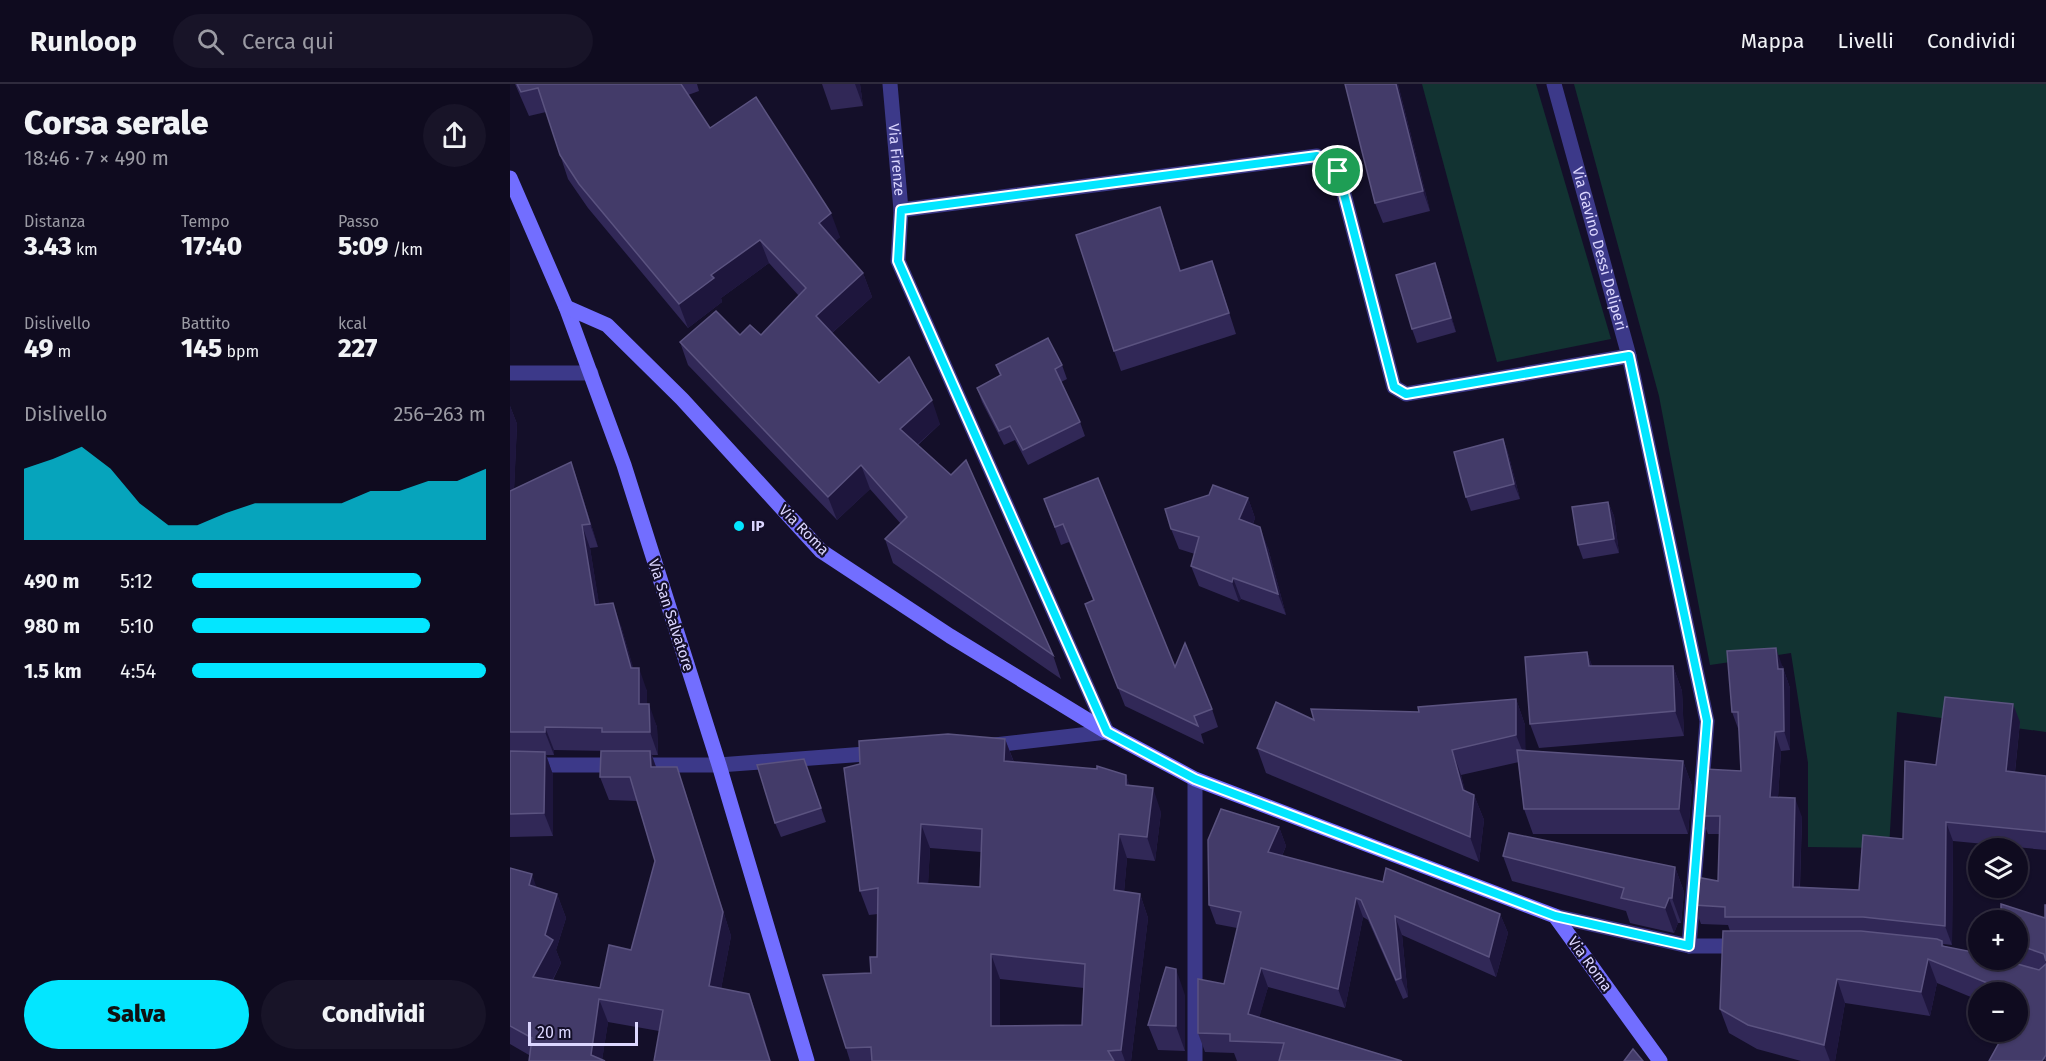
<!DOCTYPE html>
<html lang="it">
<head>
<meta charset="utf-8">
<style>
	:root { --surface:#0f0b1f; --page:#181428; --text:#f1f3f6; --muted:#9b9ba4; --line:#2f2b3d; --accent:#03e6ff }
	body { margin:0; font-family:"Fira Sans",sans-serif; background:var(--page); color:var(--text); height:100vh; display:flex; flex-direction:column; font-size:22px; white-space:nowrap }
	* { box-sizing:border-box; margin:0 }
	p { font-size:20px; color:var(--muted) }
	.icon { flex:none; width:33px; height:33px; fill:none; stroke:currentColor; stroke-width:2; stroke-linecap:round; stroke-linejoin:round }
	.map { position:relative; flex:1; overflow:hidden }
	.side { display:flex; flex-direction:column; background:var(--surface); width:510px }
	.side>* { flex:none }
	.fabs { position:absolute; left:1458px; top:754px; display:grid; gap:12px }
	.fabs a { display:grid; place-items:center; width:60px; height:60px; border-radius:50%; background:var(--surface); box-shadow:0 2px 4px #0004,0 0 0 2px var(--line); font-size:30px }
	.scale { position:absolute; left:18px; bottom:15px; width:110px; box-sizing:border-box; padding-left:6px; border:3px solid #dcd7ff; border-top:0; font-size:16px; line-height:21px; white-space:nowrap; color:#dcd7ff; -webkit-text-stroke:4px #140f29; paint-order:stroke }
	.pin { position:absolute; display:grid; place-items:center; width:51px; height:51px; color:#fff; margin:-26px; border:3px solid #fff; border-radius:50%; box-shadow:0 2px 6px #0007 }
	.round { display:grid; place-items:center; flex:none; width:63px; height:63px; border-radius:32px; background:var(--page) }
	.headline { display:flex; align-items:center; justify-content:space-between; height:102px; padding:0 24px }
	h1 { font-size:33px; font-weight:800; line-height:45px }
	.figures { display:grid; grid-template-columns:repeat(3,1fr); gap:9px; height:102px; padding:6px 24px }
	.figures div { display:grid; align-content:center }
	.figures b { font-size:26px; font-weight:800 }
	.figures small { font-size:16px; font-weight:400 }
	.figures p { font-size:16px }
	.chart { height:168px; padding:12px 24px }
	.chart p { display:flex; justify-content:space-between }
	.chart svg { width:100%; height:108px; margin-top:6px; fill:var(--accent); opacity:.7 }
	.cta { display:flex; gap:12px; margin-top:auto; padding:12px 24px }
	.cta a { flex:1; height:69px; border-radius:36px; background:var(--accent); color:#111; font-size:24px; font-weight:800; line-height:69px; text-align:center }
	.cta a+a { background:var(--page); color:var(--text) }
	ul { padding:0 24px; list-style:none; font-size:20px }
	li { display:grid; grid-template-columns:96px 72px 1fr; align-items:center; height:45px }
	li i { height:15px; border-radius:8px; background:var(--accent) }
	header { display:flex; align-items:center; gap:36px; box-sizing:border-box; height:84px; padding:0 30px; background:var(--surface); border-bottom:2px solid var(--line) }
	header strong { font-size:28px }
	nav { display:flex; gap:33px; margin-inline-start:auto; font-size:21px }
	.search { width:420px; height:54px; background:var(--page); display:flex; align-items:center; gap:15px; box-sizing:border-box; padding:0 21px; border-radius:33px; color:var(--muted); font-size:22px }
	main { display:flex; flex:1; min-height:0 }
	.map>svg:first-child { display:block }
	.green { fill:#123332 }
	.lines { fill:none; stroke-linecap:round; stroke-linejoin:round }
	.street { stroke:#3c3989; stroke-width:15 }
	.secondary { stroke:#726eff; stroke-width:15 }
	.wall { fill:#312857; fill-rule:evenodd }
	.shaded-wall { fill:#1e163d }
	.building { fill:#433b69; stroke:#5b5380; stroke-width:1.5; fill-rule:evenodd }
	.route-casing { stroke:#fff; stroke-width:12 }
	.route { stroke:#03e6ff; stroke-width:8 }
	.poi-dot { fill:#03e6ff; stroke:#140f29; stroke-width:2 }
	.labels { text-anchor:middle; dominant-baseline:central; stroke-width:4.5; stroke-linejoin:round; paint-order:stroke }
	.street-label { font-size:15px; fill:#dcd7ff; stroke:#140f29 }
	.poi-label { font-size:15px; font-weight:bold; fill:#dcd7ff; stroke:#140f29; text-anchor:start }
</style>
</head>
<body>
<header>
<strong>Runloop</strong>
<div class="search"><svg class="icon" aria-label="search" viewBox="0 0 24 24"><circle cx="10" cy="10" r="6"/><path d="M15 15l6 6"/></svg>Cerca qui</div>
<nav><a>Mappa</a><a>Livelli</a><a>Condividi</a></nav>
</header>
<main>
<section class="side">
<div class="headline"><div><h1>Corsa serale</h1><p>18:46 · 7 × 490 m</p></div><a class="round"><svg class="icon" aria-label="share" viewBox="0 0 24 24"><path d="M12 15V3M7 8l5-5 5 5M5 13v7h14v-7"/></svg></a></div>
<div class="figures">
<div><p>Distanza</p><b>3.43<small> km</small></b></div>
<div><p>Tempo</p><b>17:40</b></div>
<div><p>Passo</p><b>5:09<small> /km</small></b></div>
</div>
<div class="figures">
<div><p>Dislivello</p><b>49<small> m</small></b></div>
<div><p>Battito</p><b>145<small> bpm</small></b></div>
<div><p>kcal</p><b>227</b></div>
</div>
<div class="chart"><p><span>Dislivello</span>256–263 m</p>
<svg viewBox="0 0 160 44" preserveAspectRatio="none"><path d="M0 44V15L10 11L20 6L30 15L40 29L50 38L60 38L70 33L80 29L90 29L100 29L110 29L120 24L130 24L140 20L150 20L160 15V44z"/></svg>
</div>
<ul>
<li><b>490 m</b>5:12<i style="width:78%"></i></li>
<li><b>980 m</b>5:10<i style="width:81%"></i></li>
<li><b>1.5 km</b>4:54<i style="width:100%"></i></li>
</ul>
<div class="cta"><a>Salva</a><a>Condividi</a></div>
</section>
<div class="map">
<svg width="1536" height="977" viewBox="0 0 1536 977">
	<rect width="100%" height="100%" fill="#140f29"/>
	<g class="green">
		<path d="M912 0H1026L1101 255 987 278Z"/>
		<path d="M1064 0H1536V648L1387 628 1379 764 1298 763V679L1281 569 1200 581 1149 312Z"/>
	</g>
	<g class="lines">
		<g class="street">
			<path id="s1" d="M380 0 391 126 388 177 597 648 476 662"/>
			<path id="s2" d="M1044 0 1119 272 1197 637 1179 862"/>
			<path d="M391 126 807 72 828 87 884 303 896 310 1119 272"/>
			<path d="M0 289H81"/>
			<path d="M0 681H209L369 669"/>
			<path d="M685 695V977"/>
			<path d="M1045 832 1179 862H1231"/>
		</g>
		<g class="secondary">
			<path d="M0 94 56 223 114 381 209 681 297 977"/>
			<path d="M56 223 97 241 172 315 311 467 440 552 597 648 685 695 1045 832 1150 977"/>
		</g>
	</g>
	<g class="wall">
		<path d="M5 0H187L189 7 178 11 200 44 330 153 325 157 353 189 362 213 322 249 369 299 430 340 408 361 543 571 551 595 383 479 375 455 391 440 360 405 327 436 178 281 170 258 230 251H251L289 212 259 179 211 214 212 218 178 244 78 124 58 95 36 28 19 32Z"/>
		<path d="M312 0H350L353 22 321 26Z"/>
		<path d="M888 0 920 127 873 139 865 119Z"/>
		<path d="M650 123 671 187 709 197 726 250 611 287 604 267Z"/>
		<path d="M925 179 930 193 946 248 907 259 902 245Z"/>
		<path d="M486 281H552L557 295 551 298 570 338 575 352 518 381 505 356 494 361 472 318 467 304 490 292Z"/>
		<path d="M0 322 7 340 4 405 61 378 69 401 88 463 80 464 89 521 111 542 123 584 137 607V620L147 643 148 671H142L146 683 175 707 221 852 211 905 248 933 149 947 98 938 92 976 19 971 0 960V784L27 804 47 810 56 834 46 866 51 879 43 896 90 904 121 866 145 777 127 717 99 716 90 693 98 667 44 666V671H36L43 691V752L0 753Z"/>
		<path d="M993 355 998 369 1010 415 961 427 956 413Z"/>
		<path d="M738 414 745 434 743 440 758 464 776 531 731 515 729 518 689 502 681 482 685 470 669 465 661 445Z"/>
		<path d="M534 415 665 583 702 625 708 643 691 650 694 660 615 622 575 520 583 516 559 458 551 461Z"/>
		<path d="M1098 418 1104 432 1109 469 1073 475 1068 461Z"/>
		<path d="M1077 568 1082 582H1163L1172 607 1174 652 1029 664 1020 640Z"/>
		<path d="M1273 582 1274 587 1280 604V666L1271 667 1268 713 1292 733 1290 803 1349 806 1393 755 1426 681 1510 638 1505 688 1536 692V766L1443 757 1442 861 1433 860 1434 862 1498 877V876H1508V837L1535 834 1536 821V977L1508 948V909H1468V916L1427 899 1420 932 1335 919 1325 977H1291L1247 965 1219 949 1210 925 1220 847 1218 841 1191 840 1184 821 1208 797 1210 750H1198L1191 732 1231 687 1229 647 1222 628Z"/>
		<path d="M1006 615 1015 641V667L1173 677 1182 702 1178 750H1023L1014 725 1009 678 951 691 955 707 964 711 974 736 969 778 756 689 747 664 909 628Z"/>
		<path d="M495 655 504 678 616 691 619 701 651 728 645 777 617 774 614 808 630 810 638 834 621 977H340L336 964 367 873 368 830 359 831 350 807 334 684ZM420 764 471 768 470 803 418 799ZM490 895 574 904 572 941 490 942Z"/>
		<path d="M294 675 316 738 271 753 265 739Z"/>
		<path d="M769 743 776 762 772 772 990 830 998 849 986 893 892 851 898 913 893 915 858 836 853 833 835 924 758 903 749 933 892 977H727L724 969 695 968 688 949 714 900 727 844 706 840 699 821Z"/>
		<path d="M993 772 1165 783 1174 808 1171 839H1168L1164 849 1120 839 1116 827 1002 797Z"/>
		<path d="M675 911V967L648 966 638 941Z"/>
	</g>
	<g class="shaded-wall">
		<path d="M345 0H350L353 22Z"/>
		<path d="M886 0H888L920 127 913 107Z"/>
		<path d="M650 123 657 143 678 208 670 187Z"/>
		<path d="M321 129 330 153 318 163 309 139Z"/>
		<path d="M250 156 259 179 211 214 212 218 178 244 169 220 201 191Z"/>
		<path d="M925 179 930 193 946 248 941 234Z"/>
		<path d="M353 189 362 213 315 255 306 232Z"/>
		<path d="M422 316 430 340 399 368 390 345Z"/>
		<path d="M0 322 7 340 3 432 0 424Z"/>
		<path d="M993 355 998 369 1010 415 1004 400Z"/>
		<path d="M61 378 69 401 88 463 80 440Z"/>
		<path d="M351 381 360 405 327 436 318 413Z"/>
		<path d="M738 414 745 434 737 455 729 435Z"/>
		<path d="M1098 418 1104 432 1109 469 1104 455Z"/>
		<path d="M72 441 80 464 93 544 85 521Z"/>
		<path d="M750 443 758 464 776 531 768 510Z"/>
		<path d="M723 494 731 515 729 518 722 498Z"/>
		<path d="M103 519 111 542 129 603V584L137 607V643L129 620 121 584Z"/>
		<path d="M1266 564 1280 604V666L1274 647Z"/>
		<path d="M1077 568 1086 592 1079 582Z"/>
		<path d="M1163 582 1172 607 1174 652 1165 627Z"/>
		<path d="M1006 615 1015 641 1016 676 1006 651Z"/>
		<path d="M139 620 147 643 148 671 140 648Z"/>
		<path d="M1503 620 1510 638 1503 706 1496 687Z"/>
		<path d="M35 643 44 666V671L35 648Z"/>
		<path d="M1265 648 1271 667 1267 731 1260 713Z"/>
		<path d="M495 655 504 679 494 677Z"/>
		<path d="M942 666 951 691 962 731 953 706Z"/>
		<path d="M140 667 149 691 141 683Z"/>
		<path d="M35 668 43 691V752L34 729Z"/>
		<path d="M1173 677 1182 702 1178 750 1169 725Z"/>
		<path d="M167 683 175 707 221 852 207 926 199 902Z"/>
		<path d="M616 691 625 716 616 701Z"/>
		<path d="M643 704 651 728 645 777 637 753Z"/>
		<path d="M964 711 974 736 969 778 960 753Z"/>
		<path d="M1285 714 1292 733 1289 821 1283 803Z"/>
		<path d="M1436 738 1443 757 1442 861 1435 842Z"/>
		<path d="M411 740 420 764 417 823 408 799Z"/>
		<path d="M769 743 776 762 765 787 758 768Z"/>
		<path d="M609 750 617 774 612 831 604 806Z"/>
		<path d="M1165 783 1174 808 1171 839 1162 814Z"/>
		<path d="M22 790 30 814 19 801Z"/>
		<path d="M47 810 56 834 46 866 51 879 32 916 23 893Z"/>
		<path d="M630 810 638 834 621 977H615L611 966Z"/>
		<path d="M846 814 853 833 835 924 828 905Z"/>
		<path d="M1159 814 1168 839 1164 849 1155 824Z"/>
		<path d="M990 830 998 849 986 893 979 873Z"/>
		<path d="M885 832 892 851 898 913 891 894Z"/>
		<path d="M481 870 490 895V966L481 942Z"/>
		<path d="M1418 875 1427 899 1420 932 1411 908Z"/>
		<path d="M751 884 758 903 745 949 738 930Z"/>
		<path d="M666 885 675 911V967L666 942Z"/>
		<path d="M1327 895 1335 919 1325 977H1320L1314 961Z"/>
		<path d="M239 910 248 933 261 977H260Z"/>
		<path d="M89 915 98 938 92 977 81 971Z"/>
	</g>
	<g class="building">
		<path d="M7 0H171L200 44 246 13 321 129 309 139 353 189 306 232 369 299 399 273 422 316 390 345 441 391 456 376 543 571 375 455 397 433 351 381 318 413 170 258 206 227 230 251 240 241 251 251 296 204 250 156 201 191 204 194 169 220 69 100 50 71 28 4 11 8Z"/>
		<path d="M835 0H886L913 107 865 119Z"/>
		<path d="M650 123 670 187 702 177 719 229 604 267 566 151Z"/>
		<path d="M925 179 941 234 902 245 886 191Z"/>
		<path d="M538 254 552 281 545 285 570 338 513 366 500 342 489 347 467 304 491 291 486 281Z"/>
		<path d="M993 355 1004 400 956 413 944 368Z"/>
		<path d="M61 378 80 440 72 441 85 521 103 519 121 584H129V620H139L140 648H92V644L35 643V648H0V407Z"/>
		<path d="M588 394 665 583 675 559 702 625 684 632 688 642 608 604 575 520 584 516 553 440 545 443 534 415Z"/>
		<path d="M703 401 738 414 729 435 750 443 768 510 723 494 722 498 681 482 689 453 661 445 655 425 699 411Z"/>
		<path d="M1098 418 1104 455 1068 461 1062 423Z"/>
		<path d="M1266 564 1268 585H1273L1274 647 1265 648 1260 713 1285 714 1283 803 1349 806 1353 751 1393 755 1395 677 1426 681 1435 613 1503 620 1496 687 1536 692V748L1436 738 1435 842 1353 833H1215V823L1184 821 1186 793 1208 797 1210 732H1191L1195 685 1231 687 1228 628H1222L1217 567Z"/>
		<path d="M1077 568 1079 582H1163L1165 627 1020 640 1015 573Z"/>
		<path d="M1006 615V651L942 666 953 706 964 711 960 753 747 664 766 618 804 636 801 625 909 628 908 623Z"/>
		<path d="M438 650 495 655 494 677 587 685V682L616 691V701L643 704 637 753 609 750 604 806 630 810 611 966 598 967 604 977H362L361 963 336 964 313 891 361 889 360 873H367L368 804 350 807 334 684 350 680 349 657ZM411 740 472 745 470 803 408 799ZM481 870 575 880 572 941 481 942Z"/>
		<path d="M1007 666 1173 677 1169 725H1014Z"/>
		<path d="M0 667 35 668 34 729 0 730Z"/>
		<path d="M91 667H140L141 683H167L213 828 199 902 239 910 260 977H144L153 926 89 915 81 971 95 977H19L22 954 0 942V784L22 790 19 801 47 810 35 851 43 856 23 893 90 904 99 861 121 866 145 777 120 693H90Z"/>
		<path d="M294 675 311 724 265 739 247 681Z"/>
		<path d="M711 725 769 743 758 768 873 798 876 784 990 830 979 873 885 832 891 894 886 896 851 816 846 814 828 905 751 884 738 930 892 977H769L774 959 720 957V950L688 949V895L714 900 731 828 699 821 698 756Z"/>
		<path d="M999 749 1165 783 1162 814H1159L1155 824 1111 814 1114 804 993 772Z"/>
		<path d="M1491 820 1535 834V821H1536V877L1534 870 1508 861V837H1491Z"/>
		<path d="M1213 847H1351L1427 855 1432 857V862L1468 869V876H1493L1529 886 1536 880V971L1532 977H1479L1495 948H1508V926L1511 920 1508 918V909H1502L1418 875 1411 908 1327 895 1314 961 1238 941 1210 925Z"/>
		<path d="M656 883 666 885V942L638 941Z"/>
		<path d="M1123 965 1133 977H1114Z"/>
	</g>
	<g class="lines">
		<g class="route-casing">
			<path id="route" d="M807 72 828 87 884 303 896 310 1119 272 1197 637 1179 862 1045 832 685 695 597 648 388 177 391 126Z"/>
		</g>
		<use href="#route" class="route"/>
	</g>
	<circle class="poi-dot" cx="229" cy="442" r="6"/>
	<g class="labels">
		<g class="street-label">
			<text stroke="none"><textPath href="#s1" startOffset="76">Via Firenze</textPath></text>
			<text stroke="none"><textPath href="#s2" startOffset="171">Via Gavino Dessì Deliperi</textPath></text>
			<text transform="translate(294 446) rotate(45)">Via Roma</text>
			<text transform="translate(161 531) rotate(72)">Via San Salvatore</text>
			<text transform="translate(1080 880) rotate(54)">Via Roma</text>
		</g>
		<g class="poi-label">
			<text x="241" y="442">IP</text>
		</g>
	</g>
</svg>
<div class="fabs">
<a><svg class="icon" aria-label="layers" viewBox="0 0 24 24"><path d="M12 4l9 5-9 5-9-5zM3 14l9 5 9-5"/></svg></a>
<a>+</a>
<a>−</a>
</div>
<div class="scale">20 m</div>
<div class="pin" style="left:828px;top:87px;background:#1e9e55"><svg class="icon" aria-label="arrive" viewBox="0 0 24 24"><path d="M6 21V4h12l-3 4 3 4H6"/></svg></div>
</div>
</main>
</body>
</html>
